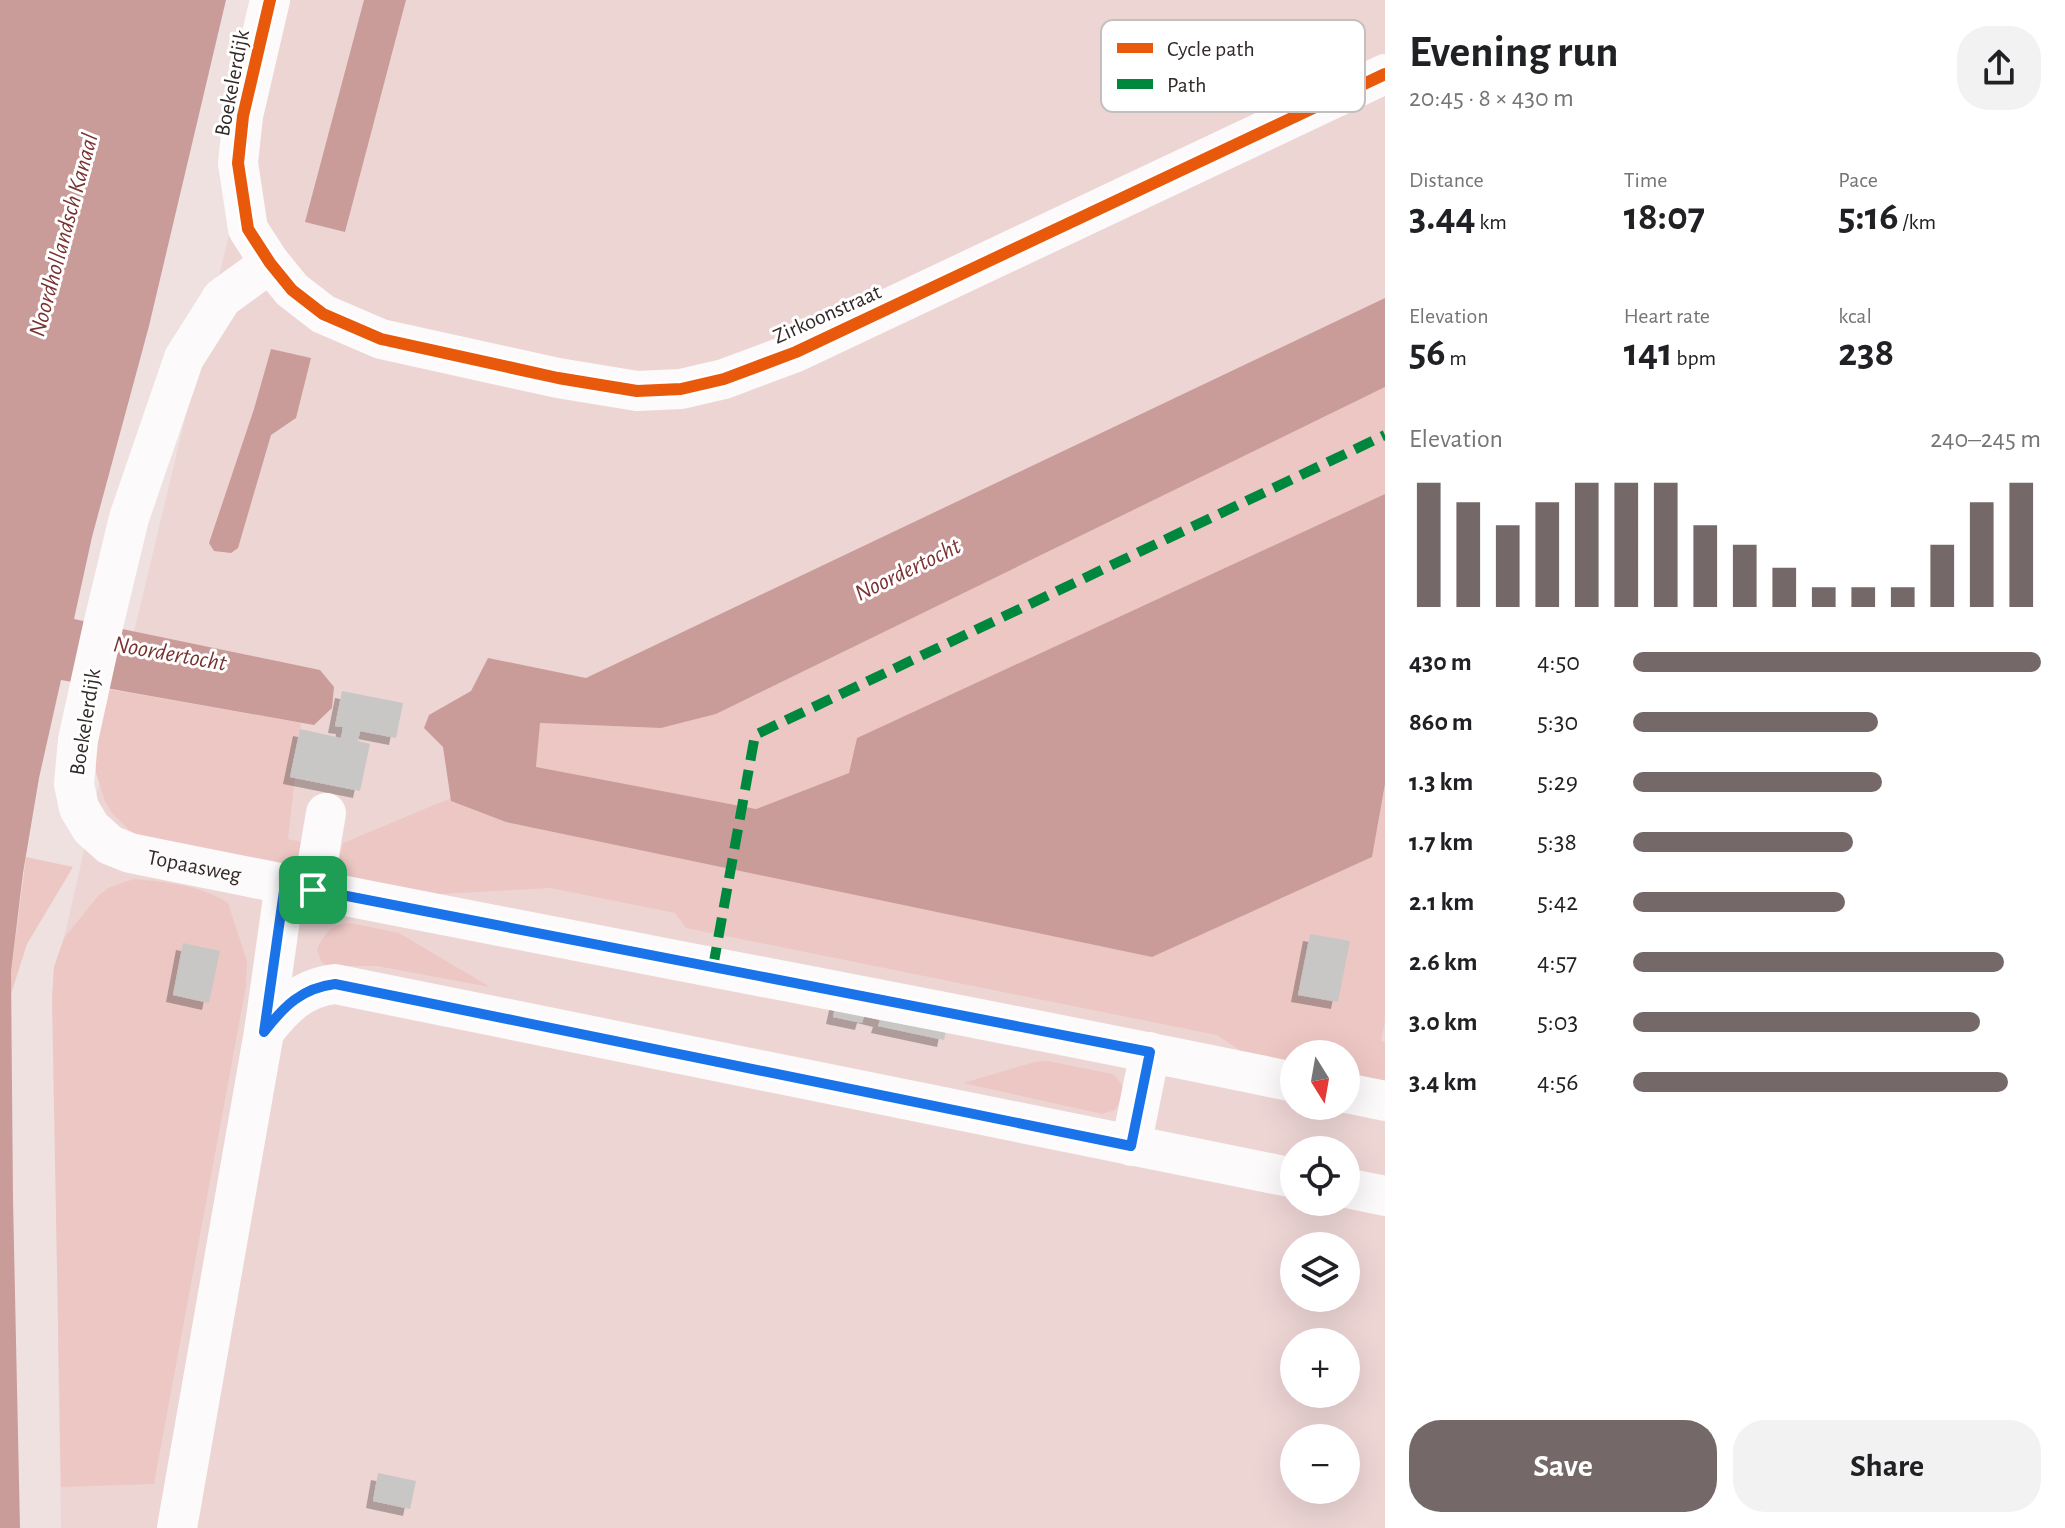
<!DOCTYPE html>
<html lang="en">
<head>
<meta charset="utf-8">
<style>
	:root { --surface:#fff; --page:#f2f2f2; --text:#202124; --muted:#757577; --accent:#746968 }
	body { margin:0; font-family:"Alegreya Sans",sans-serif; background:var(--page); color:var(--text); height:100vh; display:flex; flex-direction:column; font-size:30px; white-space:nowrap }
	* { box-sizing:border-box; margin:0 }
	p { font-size:26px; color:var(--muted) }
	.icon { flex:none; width:44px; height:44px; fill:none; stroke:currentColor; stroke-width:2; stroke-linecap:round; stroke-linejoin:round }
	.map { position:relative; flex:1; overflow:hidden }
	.sheet { display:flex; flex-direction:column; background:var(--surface); width:680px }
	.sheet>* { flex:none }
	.needle { width:52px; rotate:169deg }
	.controls { position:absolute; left:1280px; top:1040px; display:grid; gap:16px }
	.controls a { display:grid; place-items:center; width:80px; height:80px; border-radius:50%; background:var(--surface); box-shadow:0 8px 32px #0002; font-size:40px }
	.pin { position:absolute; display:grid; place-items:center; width:68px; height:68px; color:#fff; margin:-34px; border-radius:16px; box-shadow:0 4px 12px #0006 }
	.round { display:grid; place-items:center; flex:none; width:84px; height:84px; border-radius:32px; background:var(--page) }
	.overview { display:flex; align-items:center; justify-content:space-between; height:136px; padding:0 24px }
	h1 { font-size:44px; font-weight:700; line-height:60px }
	.stats { display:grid; grid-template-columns:repeat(3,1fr); gap:12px; height:136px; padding:8px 24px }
	.stats div { display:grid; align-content:center }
	.stats b { font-size:40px; font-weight:700 }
	.stats small { font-size:22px; font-weight:400 }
	.stats p { font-size:22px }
	.chart { height:224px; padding:16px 24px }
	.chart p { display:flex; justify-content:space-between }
	.chart svg { width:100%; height:144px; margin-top:8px; stroke:var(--accent); stroke-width:6 }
	.primary-button { display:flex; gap:16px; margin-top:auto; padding:16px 24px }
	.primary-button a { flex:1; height:92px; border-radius:32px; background:var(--accent); color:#fff; font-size:32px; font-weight:700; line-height:92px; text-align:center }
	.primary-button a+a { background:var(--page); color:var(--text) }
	ul { padding:0 24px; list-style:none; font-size:26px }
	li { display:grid; grid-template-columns:128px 96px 1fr; align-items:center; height:60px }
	li i { height:20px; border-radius:10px; background:var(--accent) }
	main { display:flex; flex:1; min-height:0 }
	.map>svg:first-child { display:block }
	.built { fill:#edd5d4; fill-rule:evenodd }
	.green { fill:#edc7c4 }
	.water { fill:#c99c9a }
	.building { fill:#c8c7c5; filter:url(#shadow) }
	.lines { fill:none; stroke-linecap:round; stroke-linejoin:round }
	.minor { stroke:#fcfafa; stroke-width:40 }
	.quiet { stroke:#00873e; stroke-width:10; stroke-dasharray:20 10; stroke-linecap:butt }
	.cycleway-casing { stroke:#fff; stroke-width:17 }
	.cycleway { stroke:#e8590c; stroke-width:12 }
	.route-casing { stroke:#fff; stroke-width:16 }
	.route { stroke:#1a73e8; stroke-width:10 }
	.labels { text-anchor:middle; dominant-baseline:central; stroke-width:6; stroke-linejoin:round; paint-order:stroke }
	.street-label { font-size:22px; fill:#322928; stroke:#fff }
	.water-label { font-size:24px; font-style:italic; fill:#7a3131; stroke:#fff }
	.key { fill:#fff; stroke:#c2bfbe; stroke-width:2 }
	.key-label { font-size:22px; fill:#322928 }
</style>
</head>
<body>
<main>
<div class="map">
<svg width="1385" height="1528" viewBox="0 0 1385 1528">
	<defs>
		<filter id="shadow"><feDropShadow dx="-7" dy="7" stdDeviation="0" flood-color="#0004"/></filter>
	</defs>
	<rect width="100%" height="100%" fill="#eee1e0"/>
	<path class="built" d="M285 0H1385V1528H61L58 1350 64 938 134 632ZM1294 1054H1346V1106H1294ZM1294 1150H1346V1202H1294ZM1294 1246H1346V1298H1294ZM1294 1342H1346V1394H1294ZM1294 1438H1346V1490H1294Z"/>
	<g class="green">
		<path d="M1385 387V494L857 738 849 773 756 809 536 768 539 723 661 728 716 714Z"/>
		<path d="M108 689 301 723 288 839 305 843 298 862 291 867 155 846 129 830 112 813 105 801 96 773 95 751Z"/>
		<path d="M1385 784V1021L1381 1041 1385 1042V1093L1346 1085V1054H1294V1074L1267 1069 1217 1035 686 928 675 913 550 888 403 896 346 879 339 859 343 843 451 798V801L506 822 1152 957 1372 857Z"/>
		<path d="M26 857 73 867 27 944 11 994V972Z"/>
		<path d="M134 879C166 882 200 885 228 903L247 961 246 986 154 1484 61 1487 52 998 54 967 64 938 99 895 110 887Z"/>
		<path d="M350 923 399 933 490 987 377 966H327L321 961 317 950C324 934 331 924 350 923Z"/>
		<path d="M1048 1061 1112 1074C1127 1086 1125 1094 1115 1110L1102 1114 963 1083 1035 1062Z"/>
	</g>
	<g class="water">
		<path d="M0 0H226L149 326 92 537 74 619 320 670 334 687 332 708 314 725 61 680 39 778 23 873 11 972 13 1200 20 1528H0Z"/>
		<path d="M364 0H406L345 232 305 222Z"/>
		<path d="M1385 298V387L716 714 661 728 540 723 536 767 756 809 849 773 857 738 1385 494V784L1372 857 1152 957 506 822 451 801 443 747 424 728 429 715 471 691 488 658 586 678Z"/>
		<path d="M271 349 311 358 296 418 271 435 238 548 231 553 214 551 209 543 254 409Z"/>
	</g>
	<g class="building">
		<path d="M342 691 403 703 396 738 360 731 358 741 370 744 360 791 290 777 300 729 341 738 343 727 335 726Z"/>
		<path d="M1310 934 1350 941 1338 1002 1298 995Z"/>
		<path d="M183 943 220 951 209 1003 173 995Z"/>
		<path d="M837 999 948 1021 944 1040 878 1026 880 1020 864 1016 862 1023 833 1017Z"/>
		<path d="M378 1473 416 1481 410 1509 373 1501Z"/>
	</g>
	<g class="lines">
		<g class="minor">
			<path d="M270 0 243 116 238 163 248 229 270 263 292 290 323 314 381 339 558 378 637 391 681 389 724 379 796 352 1385 74"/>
			<path id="s1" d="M270 263 222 298 184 358 129 518 103 626 78 740 74 784 79 808 91 828 110 845 130 853C518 932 907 1002 1294 1082"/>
			<path d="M313 890 326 813"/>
			<path d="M264 1032 285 884"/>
			<path d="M1346 1093 1385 1101"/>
			<path d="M1131 1146 1150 1052"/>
			<path d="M1346 1188 1385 1196"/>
			<path d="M177 1528 264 1032C284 1006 302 988 335 984L1294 1178"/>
		</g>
		<path class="quiet" d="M713 967 755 735 1385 435"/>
		<g class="cycleway-casing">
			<path id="cycleway" d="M270 0 243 116 238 163 248 229 270 263 292 290 323 314 381 339 558 378 637 391 681 389 724 379 796 352 1385 74"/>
		</g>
		<use href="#cycleway" class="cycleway"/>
	</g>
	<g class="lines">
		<g class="route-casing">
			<path id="route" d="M285 884 1150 1052 1131 1146 335 984C302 988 284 1006 264 1032Z"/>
		</g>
		<use href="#route" class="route"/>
	</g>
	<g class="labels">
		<g class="street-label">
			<text transform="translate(232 83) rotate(-79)">Boekelerdijk</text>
			<text transform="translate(827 314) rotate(-24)">Zirkoonstraat</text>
			<text transform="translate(85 722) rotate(-81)">Boekelerdijk</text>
			<text stroke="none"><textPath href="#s1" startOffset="732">Topaasweg</textPath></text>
		</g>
		<g class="water-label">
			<text transform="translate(64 235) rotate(-75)">Noordhollandsch Kanaal</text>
			<text transform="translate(908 570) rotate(-26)">Noordertocht</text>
			<text transform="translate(170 654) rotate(10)">Noordertocht</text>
		</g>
	</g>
	<rect x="1101" y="20" width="264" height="92" rx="12" class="key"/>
	<rect x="1117" y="43" width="36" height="10" fill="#e8590c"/>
	<rect x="1117" y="79" width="36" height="10" fill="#00873e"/>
	<g class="key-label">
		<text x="1167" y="56">Cycle path</text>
		<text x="1167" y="92">Path</text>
	</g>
</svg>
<div class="controls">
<a><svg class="needle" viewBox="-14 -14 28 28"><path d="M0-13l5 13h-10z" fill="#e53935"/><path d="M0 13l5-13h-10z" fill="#757577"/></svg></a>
<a><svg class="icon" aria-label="locate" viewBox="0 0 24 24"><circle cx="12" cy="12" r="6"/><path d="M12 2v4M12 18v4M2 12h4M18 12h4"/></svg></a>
<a><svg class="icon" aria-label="layers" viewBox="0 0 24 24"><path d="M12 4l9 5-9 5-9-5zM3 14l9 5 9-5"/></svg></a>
<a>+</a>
<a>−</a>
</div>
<div class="pin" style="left:313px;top:890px;background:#1e9e55"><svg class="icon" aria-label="arrive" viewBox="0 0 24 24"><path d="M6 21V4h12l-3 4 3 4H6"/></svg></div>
</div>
<section class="sheet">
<div class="overview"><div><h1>Evening run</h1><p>20:45 · 8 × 430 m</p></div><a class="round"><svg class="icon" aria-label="share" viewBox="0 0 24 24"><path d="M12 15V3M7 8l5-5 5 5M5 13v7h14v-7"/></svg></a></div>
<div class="stats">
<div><p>Distance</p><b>3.44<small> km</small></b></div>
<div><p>Time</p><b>18:07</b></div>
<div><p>Pace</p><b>5:16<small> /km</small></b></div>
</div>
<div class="stats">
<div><p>Elevation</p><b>56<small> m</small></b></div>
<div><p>Heart rate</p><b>141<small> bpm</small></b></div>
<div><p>kcal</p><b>238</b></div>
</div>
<div class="chart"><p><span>Elevation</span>240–245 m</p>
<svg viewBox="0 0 160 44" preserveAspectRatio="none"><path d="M5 44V6M15 44V12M25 44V19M35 44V12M45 44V6M55 44V6M65 44V6M75 44V19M85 44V25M95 44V32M105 44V38M115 44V38M125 44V38M135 44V25M145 44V12M155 44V6"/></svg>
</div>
<ul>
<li><b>430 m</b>4:50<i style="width:100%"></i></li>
<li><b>860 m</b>5:30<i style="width:60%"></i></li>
<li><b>1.3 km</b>5:29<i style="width:61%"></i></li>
<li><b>1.7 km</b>5:38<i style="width:54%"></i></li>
<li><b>2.1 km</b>5:42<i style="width:52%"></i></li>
<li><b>2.6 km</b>4:57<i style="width:91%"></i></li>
<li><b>3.0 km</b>5:03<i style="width:85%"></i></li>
<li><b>3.4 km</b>4:56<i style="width:92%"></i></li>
</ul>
<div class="primary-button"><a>Save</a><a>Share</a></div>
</section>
</main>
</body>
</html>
